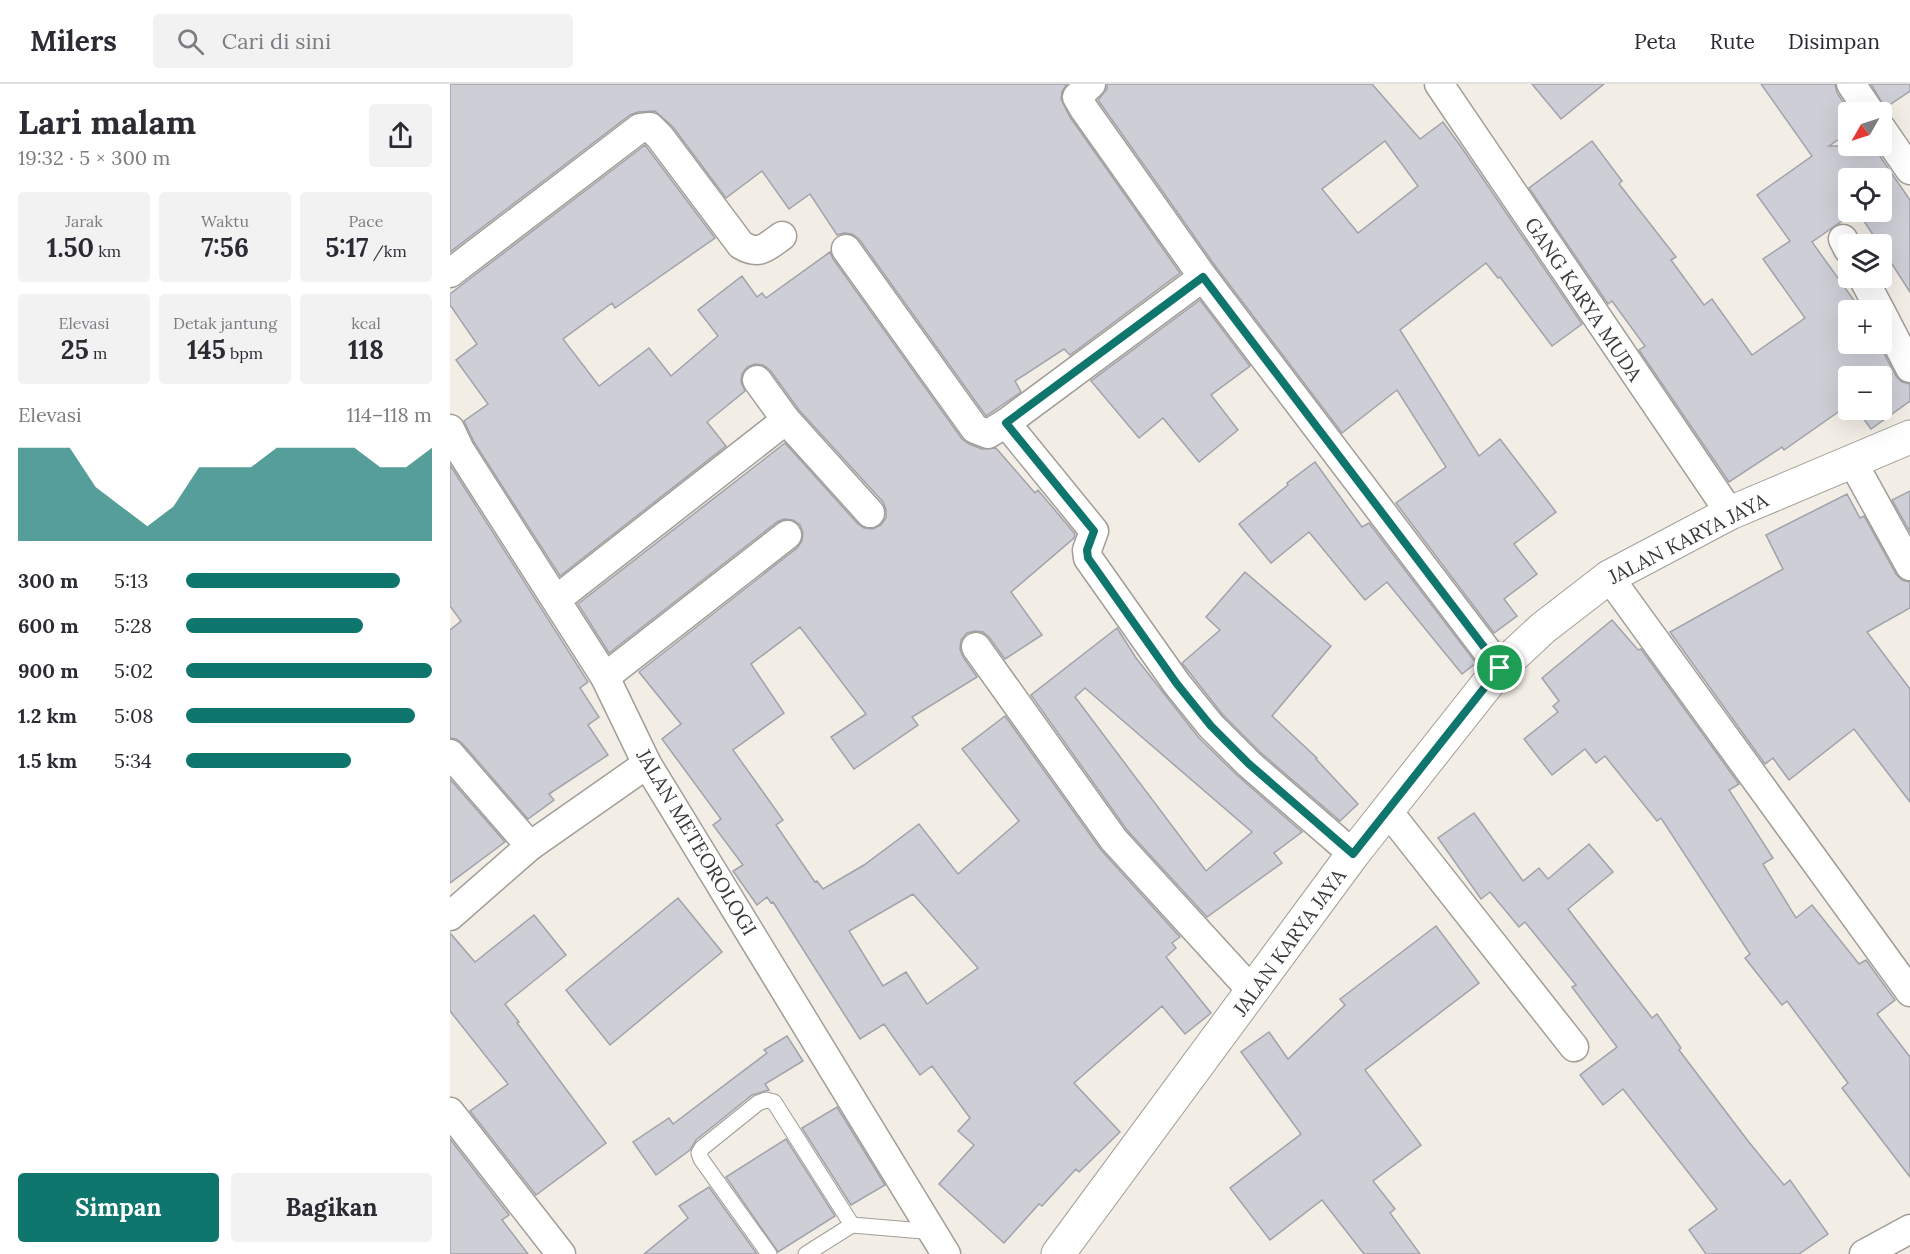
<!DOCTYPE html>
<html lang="id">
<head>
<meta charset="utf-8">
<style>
	:root { --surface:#fff; --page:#f2f2f3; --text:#2b2b33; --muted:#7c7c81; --line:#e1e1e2; --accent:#0f766e }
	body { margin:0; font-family:Lora,serif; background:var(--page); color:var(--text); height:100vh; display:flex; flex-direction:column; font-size:22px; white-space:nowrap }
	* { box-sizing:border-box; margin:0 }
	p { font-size:20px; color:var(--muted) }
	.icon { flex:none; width:33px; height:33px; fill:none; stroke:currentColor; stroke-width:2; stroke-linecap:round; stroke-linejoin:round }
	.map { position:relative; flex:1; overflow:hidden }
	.drawer { display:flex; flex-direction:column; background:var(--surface); width:450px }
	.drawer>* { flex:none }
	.needle { width:39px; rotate:231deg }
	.buttons { position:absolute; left:1388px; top:18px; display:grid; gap:12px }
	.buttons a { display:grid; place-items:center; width:54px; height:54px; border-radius:6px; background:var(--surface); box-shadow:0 6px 24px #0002; font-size:30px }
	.pin { position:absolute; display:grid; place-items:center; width:51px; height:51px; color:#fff; margin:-26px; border:3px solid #fff; border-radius:50%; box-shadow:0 2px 6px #0007 }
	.round { display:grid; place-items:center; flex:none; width:63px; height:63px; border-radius:6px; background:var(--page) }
	.overview { display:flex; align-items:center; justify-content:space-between; height:102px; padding:0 18px }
	h1 { font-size:33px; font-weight:800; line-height:45px }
	.metrics { display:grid; grid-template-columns:repeat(3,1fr); gap:9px; height:102px; padding:6px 18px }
	.metrics div { display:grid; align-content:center; border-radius:6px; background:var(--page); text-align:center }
	.metrics b { font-size:26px; font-weight:800 }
	.metrics small { font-size:16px; font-weight:400 }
	.metrics p { font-size:16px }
	.chart { height:168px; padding:12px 18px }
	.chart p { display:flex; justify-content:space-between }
	.chart svg { width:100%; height:108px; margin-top:6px; fill:var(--accent); opacity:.7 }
	.primary-button { display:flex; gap:12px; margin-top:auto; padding:12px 18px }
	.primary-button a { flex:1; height:69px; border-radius:6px; background:var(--accent); color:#fff; font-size:24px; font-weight:800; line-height:69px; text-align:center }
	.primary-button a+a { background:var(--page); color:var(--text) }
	ul { padding:0 18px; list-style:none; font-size:20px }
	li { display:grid; grid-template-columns:96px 72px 1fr; align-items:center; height:45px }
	li i { height:15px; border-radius:8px; background:var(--accent) }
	header { display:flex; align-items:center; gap:36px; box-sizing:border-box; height:84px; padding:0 30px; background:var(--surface); border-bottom:2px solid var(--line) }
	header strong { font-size:28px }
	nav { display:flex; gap:33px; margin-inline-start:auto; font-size:21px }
	.search { width:420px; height:54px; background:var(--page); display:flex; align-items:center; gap:15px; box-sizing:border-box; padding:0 21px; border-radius:6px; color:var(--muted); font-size:22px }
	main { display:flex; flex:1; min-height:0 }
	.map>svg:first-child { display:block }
	.building { fill:#ceced7; stroke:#a1a2aa; stroke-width:1.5; fill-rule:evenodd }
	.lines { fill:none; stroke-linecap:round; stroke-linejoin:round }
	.lane-casing { stroke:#a29e97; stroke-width:17 }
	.street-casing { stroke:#a29e97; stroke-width:31 }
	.secondary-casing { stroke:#a29e97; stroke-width:35 }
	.lane { stroke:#fff; stroke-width:15 }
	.street { stroke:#fff; stroke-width:28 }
	.secondary { stroke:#fff; stroke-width:33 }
	.route-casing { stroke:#fff; stroke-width:12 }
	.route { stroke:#0f766e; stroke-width:8 }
	.labels { text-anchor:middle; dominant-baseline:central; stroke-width:4.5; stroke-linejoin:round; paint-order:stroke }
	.street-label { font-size:20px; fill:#3b3936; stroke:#fff }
</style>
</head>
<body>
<header>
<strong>Milers</strong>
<div class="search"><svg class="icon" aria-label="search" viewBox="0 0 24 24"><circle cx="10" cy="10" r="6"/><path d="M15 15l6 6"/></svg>Cari di sini</div>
<nav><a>Peta</a><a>Rute</a><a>Disimpan</a></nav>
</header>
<main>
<section class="drawer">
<div class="overview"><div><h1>Lari malam</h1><p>19:32 · 5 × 300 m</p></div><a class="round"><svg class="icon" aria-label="share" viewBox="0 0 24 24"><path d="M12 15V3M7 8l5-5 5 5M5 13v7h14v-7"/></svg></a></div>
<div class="metrics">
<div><p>Jarak</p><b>1.50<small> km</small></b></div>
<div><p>Waktu</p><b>7:56</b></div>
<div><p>Pace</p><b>5:17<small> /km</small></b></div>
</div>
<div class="metrics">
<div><p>Elevasi</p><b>25<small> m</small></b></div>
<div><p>Detak jantung</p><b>145<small> bpm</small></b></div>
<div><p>kcal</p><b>118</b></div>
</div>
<div class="chart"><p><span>Elevasi</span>114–118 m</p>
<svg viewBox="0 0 160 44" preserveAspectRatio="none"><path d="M0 44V6L10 6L20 6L30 22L40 30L50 38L60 30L70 14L80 14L90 14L100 6L110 6L120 6L130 6L140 14L150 14L160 6V44z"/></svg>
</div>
<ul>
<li><b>300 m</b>5:13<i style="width:87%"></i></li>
<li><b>600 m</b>5:28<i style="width:72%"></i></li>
<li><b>900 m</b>5:02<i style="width:100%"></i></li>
<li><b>1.2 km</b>5:08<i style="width:93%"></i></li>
<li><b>1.5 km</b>5:34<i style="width:67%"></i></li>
</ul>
<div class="primary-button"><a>Simpan</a><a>Bagikan</a></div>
</section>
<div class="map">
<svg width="1460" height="1170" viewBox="0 0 1460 1170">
	<rect width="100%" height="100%" fill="#f2ede5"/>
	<g class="building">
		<path d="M0 0H617L612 7 611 15 620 33 730 189 620 271 614 265 565 297 571 308 536 332 409 155 402 150 394 149 387 151 360 110 339 125 312 87 276 114 223 43 205 27 188 28 180 31 0 168Z"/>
		<path d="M657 0H922L970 55 993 38 1012 64 1132 240 1102 262 1050 193 1048 194 1036 179 950 246 1029 372 1050 355 1106 428 1064 460 1087 490 1054 515 1067 532 1044 549 946 419 996 383 947 306 892 349 766 183 648 16 657 5ZM935 57 968 102 908 149 872 105Z"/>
		<path d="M1082 0H1154L1111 35Z"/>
		<path d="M1311 0H1385L1387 9 1400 28H1398V49L1379 62H1423L1460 116V208L1431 163V160H1429L1408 128H1431V94H1398V128H1405L1362 158 1411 226H1398V260H1429L1446 292 1452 298 1460 300V317L1421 345 1407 326H1431V292H1398V321L1334 366 1332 363 1279 398 1189 266 1195 262 1162 217 1158 220 1079 104 1142 57 1172 97 1169 100 1226 173 1221 176 1254 221 1262 215 1302 271 1355 234 1313 175 1340 157 1307 111 1362 72Z"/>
		<path d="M1421 0H1460V7L1435 24Z"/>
		<path d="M195 61 265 154 165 224 162 219 113 255 149 302 199 264 221 292 268 252 248 226 292 192 307 213 312 209 316 214 380 168 383 175 512 355 519 360 532 365 546 364 585 409 588 406 625 450 624 454 561 508 592 551 555 575 539 553 533 548 525 547 517 549 511 556 510 565 513 573 527 593 462 633 468 641 404 685 381 653 416 630 350 543 301 580 334 629 283 666 333 736 326 741 365 798 367 797 373 805 414 781 469 740 508 790 569 737 512 665 555 632 651 766 730 853 722 859 726 864 716 873 761 929 735 950 712 922 624 999 670 1048 629 1088 626 1085 592 1122 589 1120 554 1159 489 1100 524 1061 508 1047 520 1034 482 982 470 991 434 940 410 955 323 818 321 819 317 813 307 821 283 787 293 781 263 741 271 735 212 655 231 640 189 588 347 464 352 457 353 448 350 441 343 436 334 435 327 438 159 569 128 520 335 359 408 440 414 444 423 445 431 441 436 434V426L433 418 349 326 320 286 313 281 305 280 297 283 292 290 291 298 295 307 257 338 276 362 110 492 24 358 14 337 38 320 6 276 27 260 0 221V210ZM463 810 528 884 477 920 456 888 433 902 399 847Z"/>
		<path d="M750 216 800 282 761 311 788 346 749 378 713 334 689 354 641 297Z"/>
		<path d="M865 378 912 443 919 439 1026 579 1012 590 937 498 915 516 859 448 821 479 789 440 838 401 837 399Z"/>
		<path d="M0 381 138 598 130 604 149 633 138 641 158 671 99 710 104 716 78 735 12 659 6 655 0 654V546L11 537 0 522Z"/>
		<path d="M1460 407V448L1442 416Z"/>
		<path d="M1397 410 1410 434 1414 432 1446 490 1452 496 1460 498V524L1417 548 1460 605V718L1404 645 1339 696 1323 674 1315 680 1220 548 1333 485 1316 451Z"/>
		<path d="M795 488 881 562 822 632 867 674 866 675 908 720 890 737 810 668 773 631 732 579 770 546 756 533Z"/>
		<path d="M1162 536 1188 566 1191 565 1289 700 1279 706 1323 774 1313 780 1346 834 1362 821 1409 880 1416 876 1445 916 1427 930 1460 973V1093L1392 1004 1398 999 1337 917 1332 921 1295 874 1300 870 1211 734 1207 737 1155 672 1146 679 1135 665 1102 691 1074 655 1108 628 1103 622 1109 617 1092 594Z"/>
		<path d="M667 544 686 574 749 654 788 692 852 748 824 769 832 779 757 833 677 746 581 611ZM635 604 802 748 756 787 625 613Z"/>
		<path d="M0 695 55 758 0 799Z"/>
		<path d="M1024 729 1073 797 1089 784 1098 795 1139 760 1163 788 1118 825 1202 934 1207 930 1231 964 1229 966 1298 1057 1334 1101 1340 1096 1378 1150 1349 1170H1256L1239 1146 1267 1125 1173 1005 1153 1021 1130 991 1167 963 1122 903 1126 901 1075 838 1069 843 1040 808 1031 815 988 754Z"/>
		<path d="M228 814 272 868 160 961 116 906Z"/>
		<path d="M84 831 116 871 55 920 69 938 67 939 156 1059 86 1111 20 1027 58 1000 0 927V849L25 878Z"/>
		<path d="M986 842 1029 899 915 986 971 1061 923 1097 945 1125 940 1129 970 1170H914L872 1116 820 1156 780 1104 851 1050 791 968 819 948 838 975 895 921 890 915Z"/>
		<path d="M337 952 353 977 315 1000 319 1006 302 1011 246 1056 240 1066 206 1091 183 1058 219 1034 223 1040 317 969 314 966Z"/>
		<path d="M387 1023 435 1101 401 1121 352 1044Z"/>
		<path d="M0 1055 59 1131 52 1136 78 1170H0Z"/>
		<path d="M336 1055 385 1132 328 1168 276 1093Z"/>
		<path d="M259 1103 307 1170H194L238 1134 229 1122Z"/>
	</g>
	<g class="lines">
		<g class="lane-casing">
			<g id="lane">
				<path d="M319 1170 251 1075 249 1069 252 1064 308 1019 316 1016 324 1018 402 1141"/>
				<path d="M356 1170 402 1141 485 1148"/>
			</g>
		</g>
		<g class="street-casing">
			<g id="street">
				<path d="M641 0 627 13 634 25 753 193 1050 584"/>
				<path d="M989 0 1280 429"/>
				<path d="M1401 0 1420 28"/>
				<path d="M1431 44 1460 86"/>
				<path d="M1393 155 1398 165"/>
				<path d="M396 165 525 345 538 350 556 339 753 193"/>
				<path d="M0 189 190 44 200 43 210 53 291 161C310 172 316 163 332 152"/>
				<path d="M1413 194 1430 226"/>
				<path d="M1431 228 1460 284"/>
				<path d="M307 296 336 336 420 429"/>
				<path d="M556 339 644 447 637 466 638 474 727 600 761 642 799 680 903 770"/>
				<path d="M0 345 10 366 155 593 197 680 496 1170"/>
				<path d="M1402 377 1460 482"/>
				<path d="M1159 493 1460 908"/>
				<path d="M107 515 336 336"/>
				<path d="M526 563 664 756 803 908"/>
				<path d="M155 593 337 451"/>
				<path d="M0 670 80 762"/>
				<path d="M937 726 1124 963"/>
				<path d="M0 832 80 762 197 680"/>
				<path d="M0 1028 111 1170"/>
				<path d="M1414 1170 1460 1145"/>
			</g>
		</g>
		<g class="secondary-casing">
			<path id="secondary" d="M608 1170 903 770 1050 584 1093 544 1159 493 1280 429 1460 353"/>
		</g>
		<use href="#lane" class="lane"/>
		<use href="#street" class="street"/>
		<use href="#secondary" class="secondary"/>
	</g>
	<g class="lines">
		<g class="route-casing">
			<path id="route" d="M753 193 1050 584 903 770 799 680 761 642 727 600 638 474 637 466 644 447 556 339Z"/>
		</g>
		<use href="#route" class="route"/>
	</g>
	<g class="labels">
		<g class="street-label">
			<text transform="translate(1134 215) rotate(56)">GANG KARYA MUDA</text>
			<text transform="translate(1238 454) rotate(-27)">JALAN KARYA JAYA</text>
			<text transform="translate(247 758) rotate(59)">JALAN METEOROLOGI</text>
			<text transform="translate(839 858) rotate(-54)">JALAN KARYA JAYA</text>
		</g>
	</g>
</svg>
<div class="buttons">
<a><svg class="needle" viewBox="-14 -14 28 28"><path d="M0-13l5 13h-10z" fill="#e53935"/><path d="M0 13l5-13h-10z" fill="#7c7c81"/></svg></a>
<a><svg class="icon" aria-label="locate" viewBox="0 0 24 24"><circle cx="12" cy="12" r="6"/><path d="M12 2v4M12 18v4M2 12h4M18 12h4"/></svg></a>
<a><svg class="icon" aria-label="layers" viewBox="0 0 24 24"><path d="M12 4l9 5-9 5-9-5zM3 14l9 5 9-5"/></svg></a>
<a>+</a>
<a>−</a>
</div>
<div class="pin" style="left:1050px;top:584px;background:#1e9e55"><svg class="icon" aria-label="arrive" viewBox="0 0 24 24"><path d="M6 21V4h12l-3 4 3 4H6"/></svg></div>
</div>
</main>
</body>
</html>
